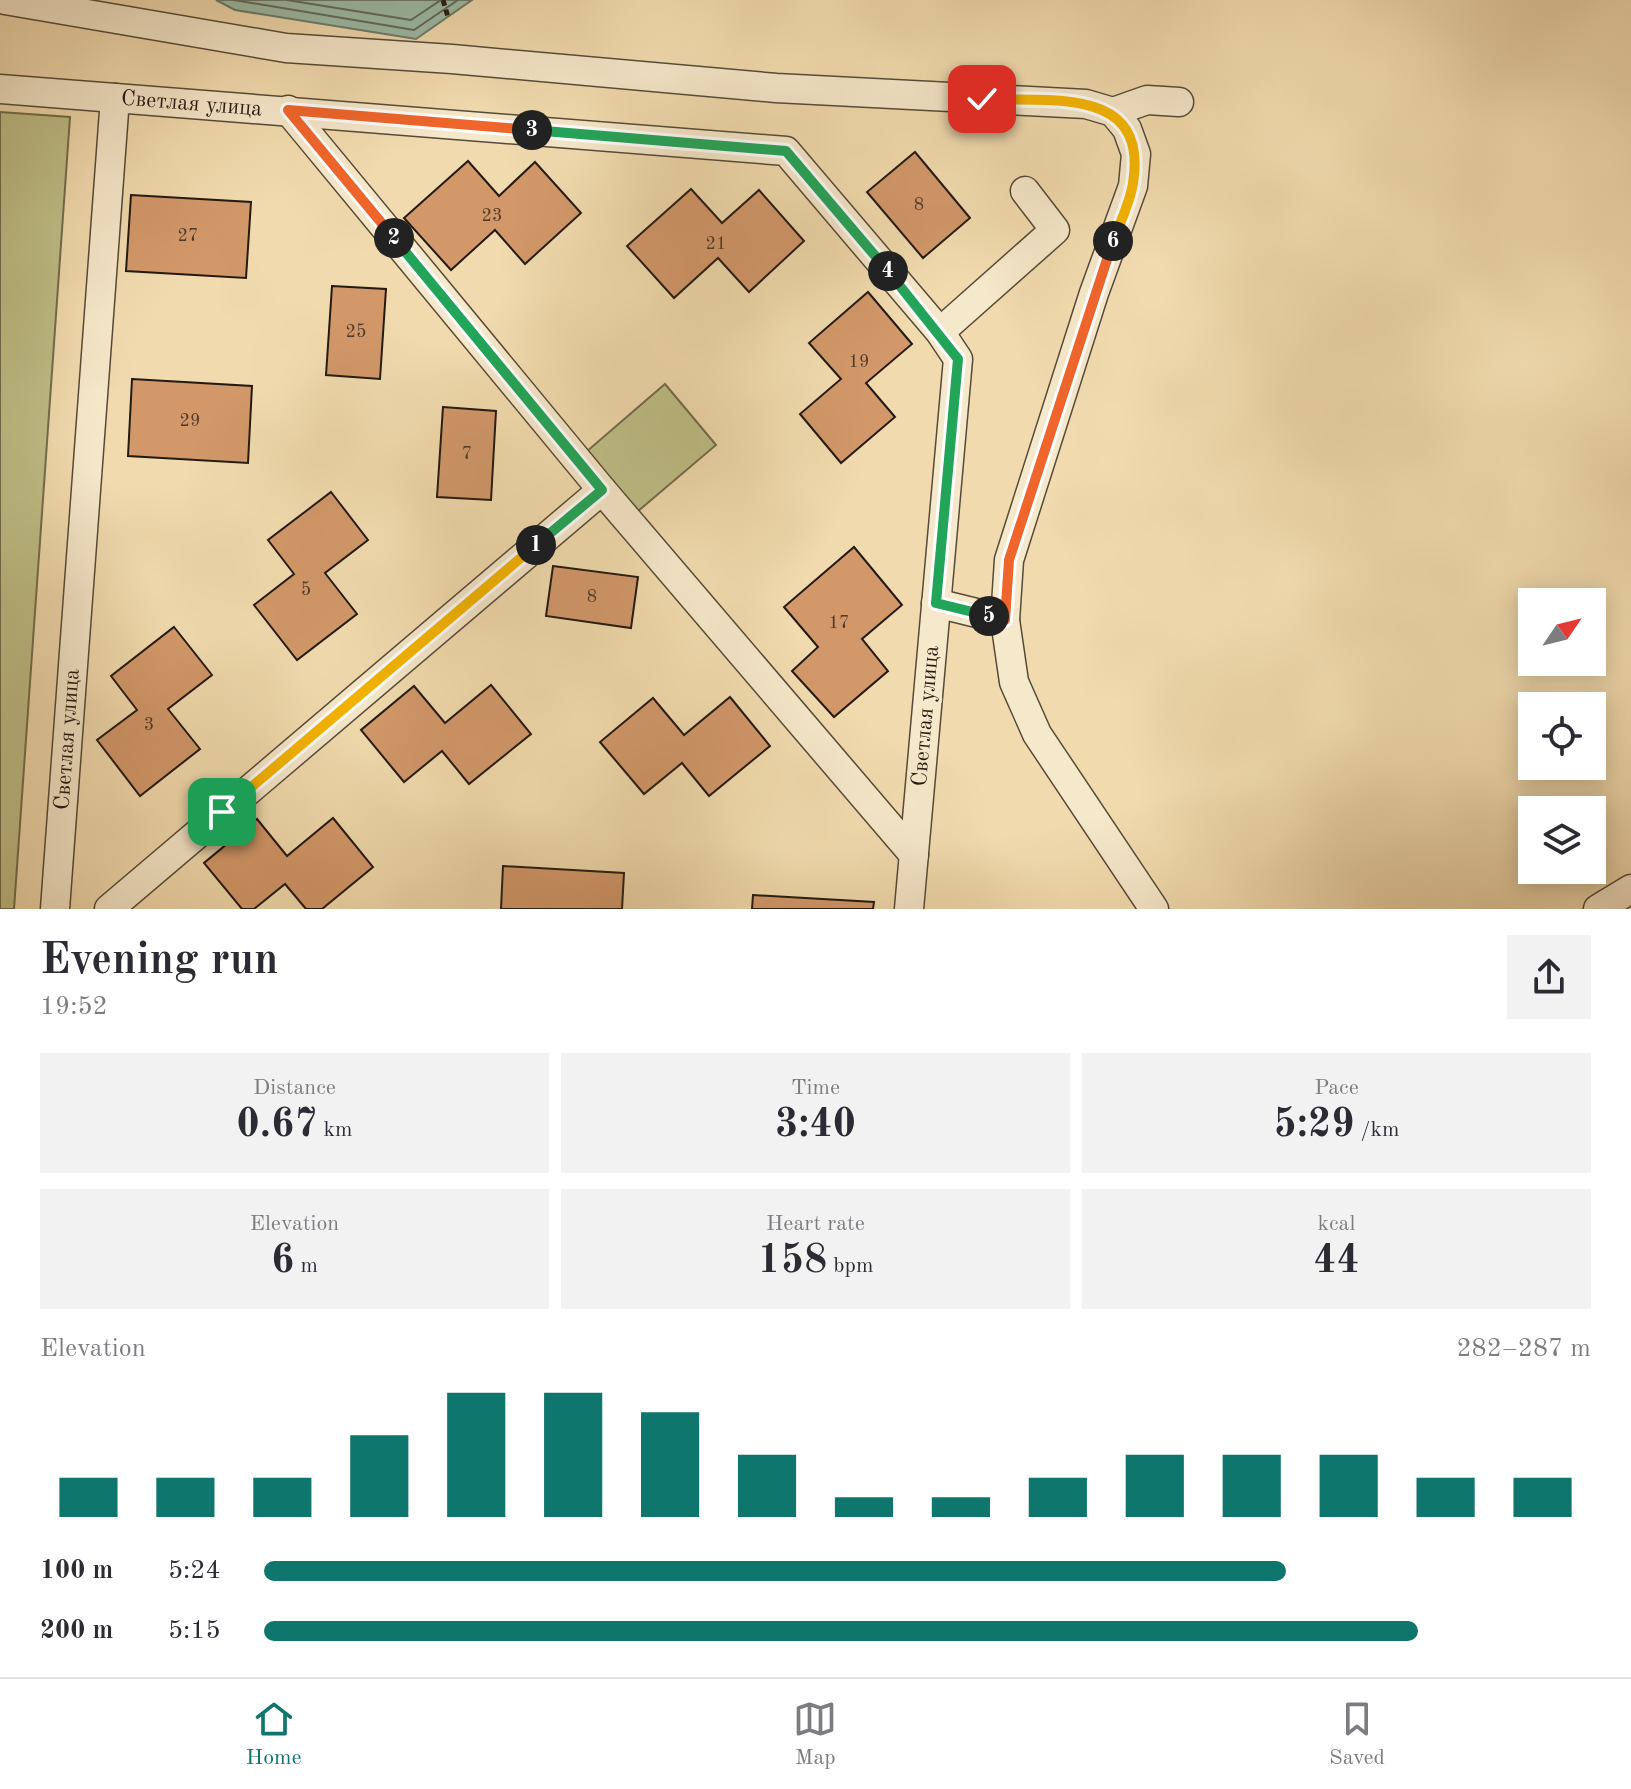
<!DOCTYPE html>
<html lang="en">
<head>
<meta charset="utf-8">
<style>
	:root { --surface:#fff; --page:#f2f2f3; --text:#2b2b33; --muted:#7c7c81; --line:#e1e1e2; --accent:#0f766e }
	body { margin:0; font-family:"Old Standard TT",serif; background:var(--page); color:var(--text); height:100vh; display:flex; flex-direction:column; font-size:30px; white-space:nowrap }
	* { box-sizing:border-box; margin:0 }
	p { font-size:26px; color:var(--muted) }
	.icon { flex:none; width:44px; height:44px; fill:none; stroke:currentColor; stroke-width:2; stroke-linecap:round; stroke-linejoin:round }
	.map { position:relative; height:909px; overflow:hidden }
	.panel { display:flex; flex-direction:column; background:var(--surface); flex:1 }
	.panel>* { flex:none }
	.needle { width:52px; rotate:55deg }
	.controls { position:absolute; left:1518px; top:588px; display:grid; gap:16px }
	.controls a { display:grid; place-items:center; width:88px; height:88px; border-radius:0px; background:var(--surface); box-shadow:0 4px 20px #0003; font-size:40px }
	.pin { position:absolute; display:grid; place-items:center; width:68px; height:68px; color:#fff; margin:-34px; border-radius:16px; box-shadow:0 4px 12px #0006 }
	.km { position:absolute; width:40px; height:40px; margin:-20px; border-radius:50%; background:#222; color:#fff; font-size:22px; line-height:40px; text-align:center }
	.round { display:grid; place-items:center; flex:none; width:84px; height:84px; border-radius:0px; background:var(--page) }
	.summary { display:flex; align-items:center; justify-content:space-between; height:136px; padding:0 40px }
	h1 { font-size:44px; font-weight:700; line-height:60px }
	.figures { display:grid; grid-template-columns:repeat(3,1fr); gap:12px; height:136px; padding:8px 40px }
	.figures div { display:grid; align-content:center; border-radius:0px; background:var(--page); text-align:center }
	.figures b { font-size:40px; font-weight:700 }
	.figures small { font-size:22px; font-weight:400 }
	.figures p { font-size:22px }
	.chart { height:224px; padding:16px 40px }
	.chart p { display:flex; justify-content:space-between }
	.chart svg { width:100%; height:144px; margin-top:8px; stroke:var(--accent); stroke-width:6 }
	ul { padding:0 40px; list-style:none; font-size:26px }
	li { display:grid; grid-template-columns:128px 96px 1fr; align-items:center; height:60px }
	li i { height:20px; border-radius:10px; background:var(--accent) }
	.tab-bar { display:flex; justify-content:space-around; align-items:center; height:112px; border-top:2px solid var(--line); background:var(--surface); font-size:22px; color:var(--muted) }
	.tab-bar a { display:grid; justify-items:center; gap:4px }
	.tab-bar .selected { color:var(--accent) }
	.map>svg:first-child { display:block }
	.green { fill:#bfbe86; stroke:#716c4c; stroke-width:2 }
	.water { fill:#9bbba7; stroke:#6b7b6b; stroke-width:2 }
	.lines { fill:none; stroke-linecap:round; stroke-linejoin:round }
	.shore { stroke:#5f6a5c; stroke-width:2 }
	.building { fill:#d2986a; stroke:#231a11; stroke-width:2 }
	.minor-casing { stroke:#564a38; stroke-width:31 }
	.path { stroke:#231a11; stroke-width:5; stroke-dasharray:6 4; stroke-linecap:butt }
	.minor { stroke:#f6e8ca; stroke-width:28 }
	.split-1-casing { stroke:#fff; stroke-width:16 }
	.split-2-casing { stroke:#fff; stroke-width:16 }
	.split-3-casing { stroke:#fff; stroke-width:16 }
	.split-4-casing { stroke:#fff; stroke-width:16 }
	.split-5-casing { stroke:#fff; stroke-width:16 }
	.split-6-casing { stroke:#fff; stroke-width:16 }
	.split-7-casing { stroke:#fff; stroke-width:16 }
	.split-1 { stroke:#f5b400; stroke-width:10 }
	.split-2 { stroke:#22a559; stroke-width:10 }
	.split-3 { stroke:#f0652b; stroke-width:10 }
	.split-4 { stroke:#22a559; stroke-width:10 }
	.split-5 { stroke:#22a559; stroke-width:10 }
	.split-6 { stroke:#f0652b; stroke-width:10 }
	.split-7 { stroke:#f5b400; stroke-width:10 }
	.labels { text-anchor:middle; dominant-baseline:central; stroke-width:7; stroke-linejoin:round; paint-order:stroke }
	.number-label { font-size:18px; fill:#4f3a27 }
	.street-label { font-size:22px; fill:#231a11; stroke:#f6e8ca }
</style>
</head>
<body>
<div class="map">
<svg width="1631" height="909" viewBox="0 0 1631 909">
	<rect width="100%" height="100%" fill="#f1dbae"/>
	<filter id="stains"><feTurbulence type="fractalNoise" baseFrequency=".0025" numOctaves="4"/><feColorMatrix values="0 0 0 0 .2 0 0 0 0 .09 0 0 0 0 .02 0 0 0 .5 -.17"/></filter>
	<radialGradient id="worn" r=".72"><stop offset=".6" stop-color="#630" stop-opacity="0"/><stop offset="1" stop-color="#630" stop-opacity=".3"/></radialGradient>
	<g class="green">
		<path d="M0 112 70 117 14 909H0Z"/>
		<path d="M665 384 716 445 637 512 586 452Z"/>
	</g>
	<path class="water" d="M216 0H472L416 39 235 10Z"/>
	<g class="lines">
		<g class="shore">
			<path d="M234 0 414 30 458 0"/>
			<path d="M287 0 411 20 441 0"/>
		</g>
	</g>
	<g class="building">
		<path d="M915 152 970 218 923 258 867 192Z"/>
		<path d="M468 161 499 196 535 162 581 213 525 264 495 230 451 270 404 218Z"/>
		<path d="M691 189 722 223 759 190 804 241 749 292 718 258 674 298 627 246Z"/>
		<path d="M131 195 251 202 246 278 126 271Z"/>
		<path d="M332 286 386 289 380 379 326 375Z"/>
		<path d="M868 292 912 344 866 383 895 417 841 463 800 414 841 379 809 343Z"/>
		<path d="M132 379 252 386 248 463 128 456Z"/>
		<path d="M443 407 496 411 491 500 437 497Z"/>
		<path d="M331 492 368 540 325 573 357 614 297 660 254 605 294 574 268 540Z"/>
		<path d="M854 547 902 605 862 639 888 671 834 717 792 671 818 647 784 607Z"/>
		<path d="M553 566 638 577 631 628 546 616Z"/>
		<path d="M174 627 212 675 168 709 200 749 140 796 97 740 137 710 111 676Z"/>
		<path d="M491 685 531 734 469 784 442 751 404 782 361 730 414 686 445 723Z"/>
		<path d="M730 697 770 746 709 796 682 763 644 794 600 742 653 698 684 735Z"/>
		<path d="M333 818 373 867 322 909H306L285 884 254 909H242L204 863 257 819 287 856Z"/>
		<path d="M503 866 624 873 622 909H501Z"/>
		<path d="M753 895 874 902 873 909H752Z"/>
	</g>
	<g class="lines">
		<g class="minor-casing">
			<g id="minor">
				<path d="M5 0 286 48 452 59 776 88 1086 104 1113 112 1127 129 1136 154 1133 186 1094 293 1009 560 1005 620 1014 682 1037 734 1154 909"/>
				<path d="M0 89 115 98"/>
				<path d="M288 110 602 490 914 855"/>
				<path d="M1113 112 1147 100 1179 102"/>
				<path d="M940 332 1055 230 1025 191"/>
				<path d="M936 603 1005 620"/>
				<path id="s1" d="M55 909 115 98 786 151 940 332 958 359 909 909"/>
				<path d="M109 909 602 490"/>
				<path d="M1598 909 1631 889"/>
			</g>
		</g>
		<path class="path" d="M443 0 448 17"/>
		<use href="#minor" class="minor"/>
	</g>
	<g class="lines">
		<g class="split-1-casing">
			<path id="split-1" d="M222 812 536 545"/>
		</g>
		<g class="split-2-casing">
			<path id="split-2" d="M394 238 602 490 536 545"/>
		</g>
		<g class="split-3-casing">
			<path id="split-3" d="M394 238 288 110 532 130"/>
		</g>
		<g class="split-4-casing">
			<path id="split-4" d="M532 130 786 151 888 271"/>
		</g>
		<g class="split-5-casing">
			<path id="split-5" d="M888 271 958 359 936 603 989 616"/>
		</g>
		<g class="split-6-casing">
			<path id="split-6" d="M989 616 1005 620 1009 560 1113 241"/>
		</g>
		<g class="split-7-casing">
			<path id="split-7" d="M982 99C1049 102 1149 85 1133 183 1130 203 1120 223 1113 241"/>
		</g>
		<use href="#split-1" class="split-1"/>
		<use href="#split-2" class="split-2"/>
		<use href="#split-3" class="split-3"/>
		<use href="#split-4" class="split-4"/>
		<use href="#split-5" class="split-5"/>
		<use href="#split-6" class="split-6"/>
		<use href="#split-7" class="split-7"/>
	</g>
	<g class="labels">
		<g class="number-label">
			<text x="919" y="205">8</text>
			<text x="492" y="216">23</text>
			<text x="188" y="236">27</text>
			<text x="716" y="244">21</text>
			<text x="356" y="332">25</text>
			<text x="859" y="362">19</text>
			<text x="190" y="421">29</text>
			<text x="467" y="454">7</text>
			<text x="306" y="590">5</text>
			<text x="592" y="597">8</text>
			<text x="839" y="623">17</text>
			<text x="149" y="725">3</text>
		</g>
		<g class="street-label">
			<text stroke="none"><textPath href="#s1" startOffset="890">Светлая улица</textPath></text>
			<text transform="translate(926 716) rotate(-85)">Светлая улица</text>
			<text stroke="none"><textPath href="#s1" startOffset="170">Светлая улица</textPath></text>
		</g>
	</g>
	<rect width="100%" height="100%" filter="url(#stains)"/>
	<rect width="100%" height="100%" fill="url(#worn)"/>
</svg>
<div class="controls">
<a><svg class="needle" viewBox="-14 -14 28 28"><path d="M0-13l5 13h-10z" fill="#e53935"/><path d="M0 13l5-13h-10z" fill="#7c7c81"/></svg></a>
<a><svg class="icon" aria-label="locate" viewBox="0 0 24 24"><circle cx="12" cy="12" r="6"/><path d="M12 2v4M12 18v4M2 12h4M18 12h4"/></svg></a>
<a><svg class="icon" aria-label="layers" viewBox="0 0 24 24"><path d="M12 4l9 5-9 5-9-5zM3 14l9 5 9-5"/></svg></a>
</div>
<div class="pin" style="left:222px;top:812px;background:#1e9e55"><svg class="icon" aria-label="arrive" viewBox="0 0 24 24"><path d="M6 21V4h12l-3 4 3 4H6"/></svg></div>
<div class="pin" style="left:982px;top:99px;background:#d93025"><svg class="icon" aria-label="check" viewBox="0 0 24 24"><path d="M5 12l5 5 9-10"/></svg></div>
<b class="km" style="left:536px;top:545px">1</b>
<b class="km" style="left:394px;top:238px">2</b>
<b class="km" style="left:532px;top:130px">3</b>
<b class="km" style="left:888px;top:271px">4</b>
<b class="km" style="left:989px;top:616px">5</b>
<b class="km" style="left:1113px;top:241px">6</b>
</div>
<section class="panel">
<div class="summary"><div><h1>Evening run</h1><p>19:52</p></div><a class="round"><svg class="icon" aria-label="share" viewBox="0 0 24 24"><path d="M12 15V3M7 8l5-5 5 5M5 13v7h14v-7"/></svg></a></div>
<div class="figures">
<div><p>Distance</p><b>0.67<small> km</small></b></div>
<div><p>Time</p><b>3:40</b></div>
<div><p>Pace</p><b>5:29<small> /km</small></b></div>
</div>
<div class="figures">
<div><p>Elevation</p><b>6<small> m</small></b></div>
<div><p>Heart rate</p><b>158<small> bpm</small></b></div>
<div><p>kcal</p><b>44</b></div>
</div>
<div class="chart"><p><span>Elevation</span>282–287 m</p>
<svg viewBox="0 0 160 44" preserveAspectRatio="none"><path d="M5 44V32M15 44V32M25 44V32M35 44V19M45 44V6M55 44V6M65 44V12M75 44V25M85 44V38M95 44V38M105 44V32M115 44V25M125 44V25M135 44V25M145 44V32M155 44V32"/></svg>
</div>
<ul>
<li><b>100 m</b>5:24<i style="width:77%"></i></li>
<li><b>200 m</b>5:15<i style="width:87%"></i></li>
</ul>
</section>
<nav class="tab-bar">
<a class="selected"><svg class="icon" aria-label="home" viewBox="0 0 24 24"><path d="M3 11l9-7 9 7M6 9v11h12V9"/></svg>Home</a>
<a><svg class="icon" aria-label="map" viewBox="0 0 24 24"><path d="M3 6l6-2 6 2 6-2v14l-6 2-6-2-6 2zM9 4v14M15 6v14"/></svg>Map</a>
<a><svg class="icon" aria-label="saved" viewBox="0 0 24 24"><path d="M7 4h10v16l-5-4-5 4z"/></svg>Saved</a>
</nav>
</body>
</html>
